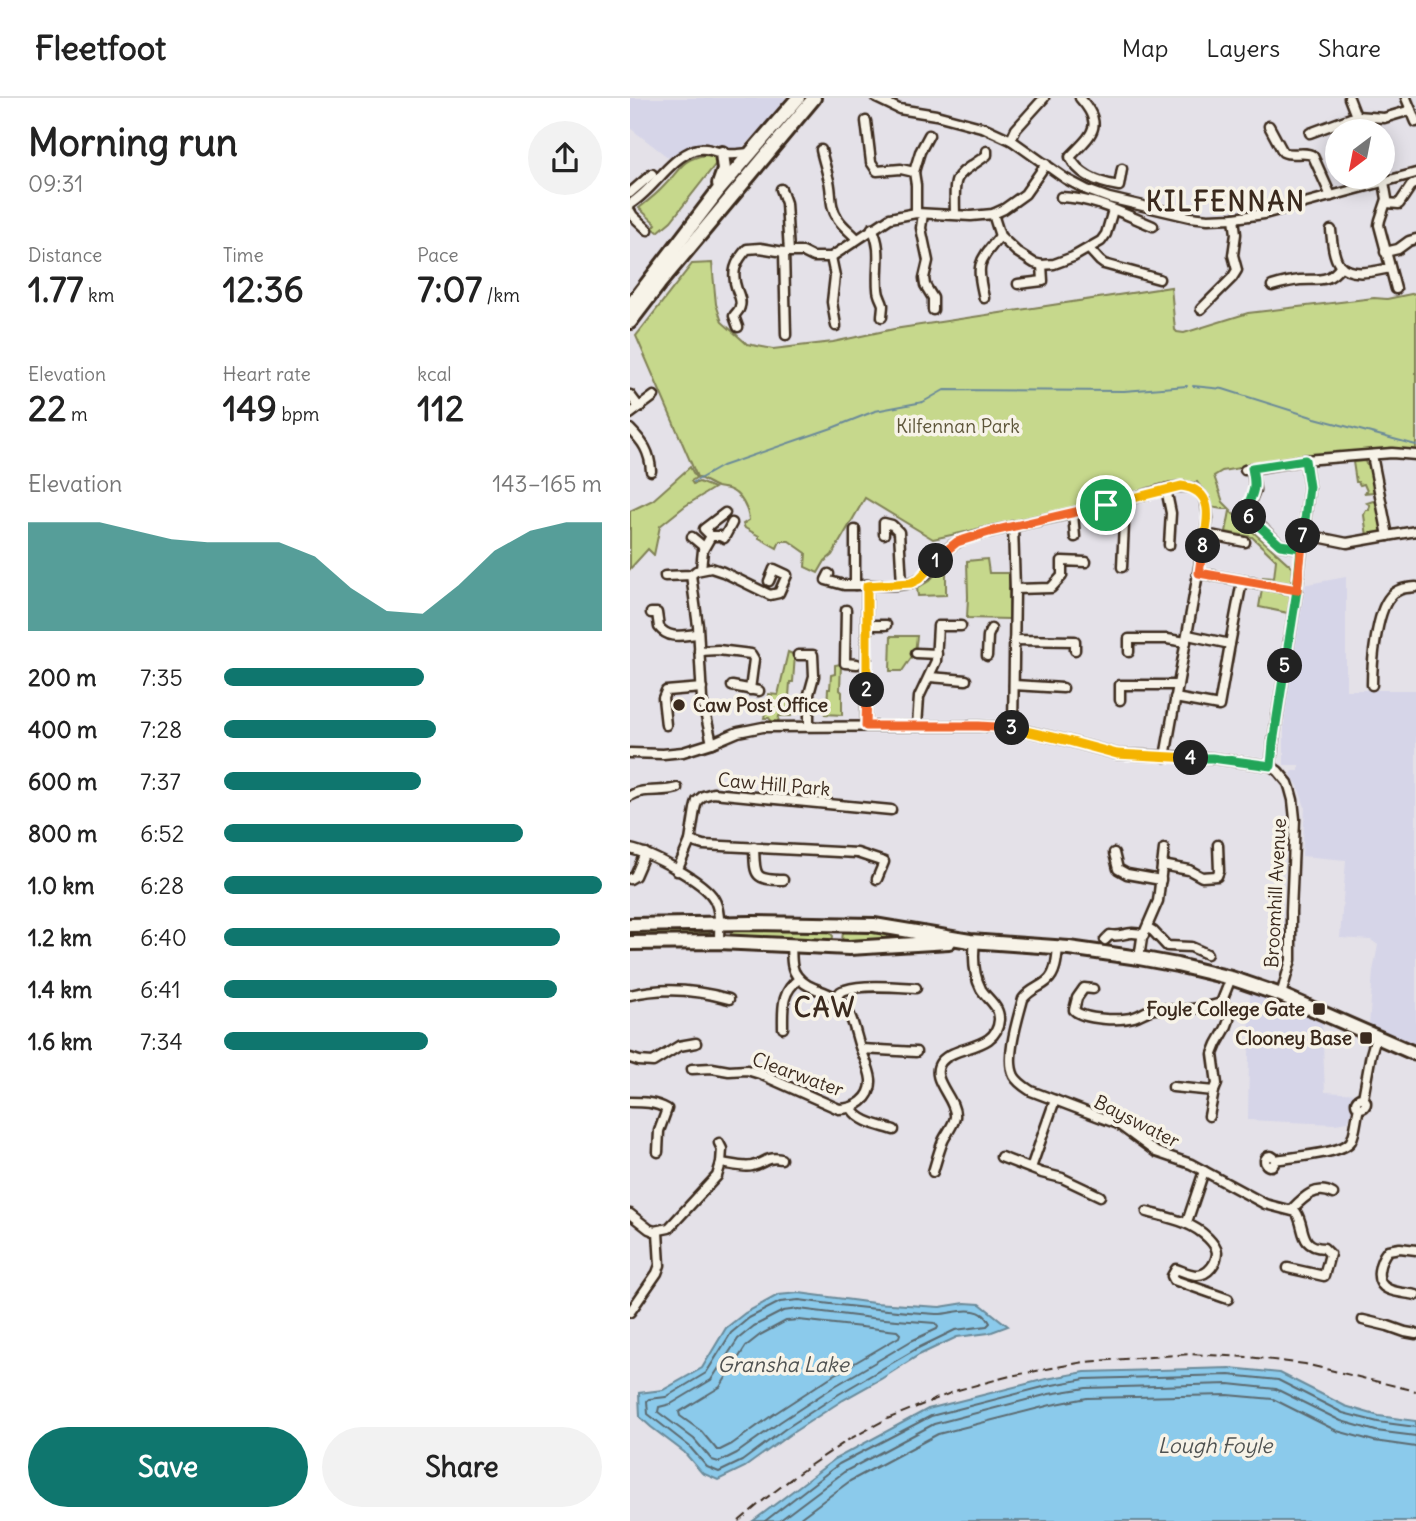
<!DOCTYPE html>
<html lang="en">
<head>
<meta charset="utf-8">
<style>
	:root { --surface:#fff; --page:#f2f2f2; --text:#222; --muted:#767676; --line:#e0e0e0; --accent:#0f766e }
	body { margin:0; font-family:Delius,sans-serif; background:var(--page); color:var(--text); height:100vh; display:flex; flex-direction:column; font-size:26px; white-space:nowrap }
	* { box-sizing:border-box; margin:0 }
	p { font-size:23px; color:var(--muted) }
	.icon { flex:none; width:38px; height:38px; fill:none; stroke:currentColor; stroke-width:2; stroke-linecap:round; stroke-linejoin:round }
	.map { position:relative; flex:1; overflow:hidden }
	.drawer { display:flex; flex-direction:column; background:var(--surface); width:630px }
	.drawer>* { flex:none }
	.needle { width:46px; rotate:212deg }
	.controls { position:absolute; left:695px; top:21px; display:grid; gap:14px }
	.controls a { display:grid; place-items:center; width:70px; height:70px; border-radius:50%; background:var(--surface); box-shadow:0 4px 18px #0003; font-size:35px }
	.pin { position:absolute; display:grid; place-items:center; width:60px; height:60px; color:#fff; margin:-30px; border:4px solid #fff; border-radius:50%; box-shadow:0 2px 7px #0007 }
	.km { position:absolute; width:35px; height:35px; margin:-18px; border-radius:50%; background:#222; color:#fff; font-size:19px; line-height:35px; text-align:center }
	.round { display:grid; place-items:center; flex:none; width:74px; height:74px; border-radius:37px; background:var(--page) }
	.summary { display:flex; align-items:center; justify-content:space-between; height:119px; padding:0 28px }
	h1 { font-size:38px; font-weight:700; line-height:52px }
	.figures { display:grid; grid-template-columns:repeat(3,1fr); gap:10px; height:119px; padding:7px 28px }
	.figures div { display:grid; align-content:center }
	.figures b { font-size:35px; font-weight:700 }
	.figures small { font-size:19px; font-weight:400 }
	.figures p { font-size:19px }
	.chart { height:196px; padding:14px 28px }
	.chart p { display:flex; justify-content:space-between }
	.chart svg { width:100%; height:126px; margin-top:7px; fill:var(--accent); opacity:.7 }
	.button { display:flex; gap:14px; margin-top:auto; padding:14px 28px }
	.button a { flex:1; height:80px; border-radius:42px; background:var(--accent); color:#fff; font-size:28px; font-weight:700; line-height:80px; text-align:center }
	.button a+a { background:var(--page); color:var(--text) }
	ul { padding:0 28px; list-style:none; font-size:23px }
	li { display:grid; grid-template-columns:112px 84px 1fr; align-items:center; height:52px }
	li i { height:18px; border-radius:9px; background:var(--accent) }
	header { display:flex; align-items:center; gap:42px; box-sizing:border-box; height:98px; padding:0 35px; background:var(--surface); border-bottom:2px solid var(--line) }
	header strong { font-size:33px }
	nav { display:flex; gap:38px; margin-inline-start:auto; font-size:24px }
	main { display:flex; flex:1; min-height:0 }
	.map>svg:first-child { display:block }
	.built { fill:#d6d5e8 }
	.green { fill:#c6d88c; stroke:#808155; stroke-width:2 }
	.water { fill:#8bcaeb; stroke:#6b8a99; stroke-width:2 }
	.lines { fill:none; stroke-linecap:round; stroke-linejoin:round }
	.shore { stroke:#5b6a70; stroke-width:2 }
	.stream { stroke:#6b8a99; stroke-width:2 }
	.minor-casing { stroke:#3b2a1e; stroke-width:13 }
	.highway-casing { stroke:#3b2a1e; stroke-width:18 }
	.minor { stroke:#f7f3e8; stroke-width:8 }
	.highway { stroke:#f7f3e8; stroke-width:12 }
	.rail { stroke:#3b2a1e; stroke-width:2; stroke-dasharray:10 5; stroke-linecap:butt }
	.split-1-casing { stroke:#fff; stroke-width:14 }
	.split-2-casing { stroke:#fff; stroke-width:14 }
	.split-3-casing { stroke:#fff; stroke-width:14 }
	.split-4-casing { stroke:#fff; stroke-width:14 }
	.split-5-casing { stroke:#fff; stroke-width:14 }
	.split-6-casing { stroke:#fff; stroke-width:14 }
	.split-7-casing { stroke:#fff; stroke-width:14 }
	.split-8-casing { stroke:#fff; stroke-width:14 }
	.split-9-casing { stroke:#fff; stroke-width:14 }
	.split-1 { stroke:#f0652b; stroke-width:9 }
	.split-2 { stroke:#f5b400; stroke-width:9 }
	.split-3 { stroke:#f0652b; stroke-width:9 }
	.split-4 { stroke:#f5b400; stroke-width:9 }
	.split-5 { stroke:#22a559; stroke-width:9 }
	.split-6 { stroke:#22a559; stroke-width:9 }
	.split-7 { stroke:#22a559; stroke-width:9 }
	.split-8 { stroke:#f0652b; stroke-width:9 }
	.split-9 { stroke:#f5b400; stroke-width:9 }
	.poi-dot { fill:#3b2a1e; stroke:#f7f3e8; stroke-width:2.5 }
	.labels { text-anchor:middle; dominant-baseline:central; stroke-width:7; stroke-linejoin:round; paint-order:stroke }
	.park-label { font-size:19px; fill:#5e563a; stroke:#f7f3e8 }
	.poi-label { font-size:19px; font-weight:bold; fill:#3b2a1e; stroke:#f7f3e8; text-anchor:end }
	.street-label { font-size:19px; fill:#3b2a1e; stroke:#f7f3e8 }
	.water-label { font-size:21px; font-style:italic; fill:#4f5251; stroke:#f7f3e8 }
	.district-label { font-size:26px; font-weight:bold; letter-spacing:2px; fill:#3b2a1e; stroke:#f7f3e8 }
</style>
</head>
<body>
<header>
<strong>Fleetfoot</strong>
<nav><a>Map</a><a>Layers</a><a>Share</a></nav>
</header>
<main>
<section class="drawer">
<div class="summary"><div><h1>Morning run</h1><p>09:31</p></div><a class="round"><svg class="icon" aria-label="share" viewBox="0 0 24 24"><path d="M12 15V3M7 8l5-5 5 5M5 13v7h14v-7"/></svg></a></div>
<div class="figures">
<div><p>Distance</p><b>1.77<small> km</small></b></div>
<div><p>Time</p><b>12:36</b></div>
<div><p>Pace</p><b>7:07<small> /km</small></b></div>
</div>
<div class="figures">
<div><p>Elevation</p><b>22<small> m</small></b></div>
<div><p>Heart rate</p><b>149<small> bpm</small></b></div>
<div><p>kcal</p><b>112</b></div>
</div>
<div class="chart"><p><span>Elevation</span>143–165 m</p>
<svg viewBox="0 0 160 44" preserveAspectRatio="none"><path d="M0 44V6L10 6L20 6L30 9L40 12L50 13L60 13L70 13L80 18L90 29L100 37L110 38L120 28L130 16L140 9L150 6L160 6V44z"/></svg>
</div>
<ul>
<li><b>200 m</b>7:35<i style="width:53%"></i></li>
<li><b>400 m</b>7:28<i style="width:56%"></i></li>
<li><b>600 m</b>7:37<i style="width:52%"></i></li>
<li><b>800 m</b>6:52<i style="width:79%"></i></li>
<li><b>1.0 km</b>6:28<i style="width:100%"></i></li>
<li><b>1.2 km</b>6:40<i style="width:89%"></i></li>
<li><b>1.4 km</b>6:41<i style="width:88%"></i></li>
<li><b>1.6 km</b>7:34<i style="width:54%"></i></li>
</ul>
<div class="button"><a>Save</a><a>Share</a></div>
</section>
<div class="map">
<svg width="786" height="1423" viewBox="0 0 786 1423">
	<rect width="100%" height="100%" fill="#e4e1e8"/>
	<filter id="ink" filterUnits="userSpaceOnUse"><feTurbulence type="fractalNoise" baseFrequency=".0143" numOctaves="2"/><feDisplacementMap in="SourceGraphic" scale="14" xChannelSelector="R" yChannelSelector="G"/><feConvolveMatrix kernelMatrix="1 2 1 2 8 2 1 2 1" color-interpolation-filters="sRGB"/></filter>
	<g filter="url(#ink)">
		<g class="built">
			<path d="M0 0H160L106 56 86 45 58 49 39 60 0 30Z"/>
			<path d="M716 479V592H786V948L739 929 743 873 748 847 741 842 710 840 716 762 672 758 675 709 668 688 661 676 663 673H669V667H654V618L651 616 673 487Z"/>
			<path d="M620 894 692 923 695 994 729 996 718 1024 705 1026 618 1022Z"/>
		</g>
		<g class="green">
			<path d="M75 57 84 58 88 63 41 123 28 134 23 130 26 126 9 110C18 103 27 96 35 87 51 71 50 62 75 57Z"/>
			<path d="M82 165 86 206 92 224 117 246 143 251 203 244 264 231 541 189 545 232 547 234 554 235 618 215 744 200 757 201 786 195V354L661 361 592 373 584 378 593 404 600 411H592L581 409V404L567 384 563 385 552 383 395 421 303 441 235 400 202 457 195 463 188 475 175 469 176 455 159 443H150L147 450 129 440V438L115 430 113 426 119 422C118 411 111 395 98 391 95 390 91 390 87 389 80 386 74 382 67 379L6 238 62 166Z"/>
			<path d="M735 363 736 366H739L744 392 743 394 734 395 737 393 734 386 730 387 728 384H726L723 364Z"/>
			<path d="M60 369 66 380 61 383 63 386 69 384 84 390 55 408 30 428 24 457 18 451 0 471V413L23 402Z"/>
			<path d="M743 403 747 404 752 433 749 436 737 438 734 417 736 412H739L740 407 737 405Z"/>
			<path d="M600 413 663 470 661 487 633 482V479L644 480 646 462 622 439 596 434Z"/>
			<path d="M357 461 359 475H379V521L337 520 338 499 337 463Z"/>
			<path d="M315 466 316 467V497L288 498 287 490 299 483Z"/>
			<path d="M632 491 661 497 662 501 658 515 629 509Z"/>
			<path d="M261 538H287L285 554 272 573H260Z"/>
			<path d="M158 554 165 557 163 584H160L158 614 161 615V618H149L148 625H143L139 620H134L139 596 148 597Z"/>
			<path d="M211 566 210 592 212 594V617L195 616V607H197L198 591H200L201 577 205 576V567Z"/>
			<path d="M0 833H79L81 837 80 839 0 841Z"/>
			<path d="M104 833H198L203 838 202 844 100 839 101 834Z"/>
			<path d="M213 833 257 836V842L212 844Z"/>
		</g>
		<g class="water">
			<path d="M169 1195 244 1205 310 1209 335 1205 350 1206 378 1228 359 1235 327 1239 289 1257 251 1281 213 1302 159 1337 115 1369 88 1382 72 1375 54 1354 21 1329 10 1319 9 1295 33 1292 72 1270 96 1230 115 1215 148 1197Z"/>
			<path d="M600 1270 650 1275 715 1308 749 1318 786 1323V1423H123L205 1361 298 1311 416 1281 455 1274Z"/>
		</g>
		<g class="lines">
			<g class="shore">
				<path d="M169 1202C214 1208 260 1213 306 1216 318 1217 331 1210 344 1213 351 1214 357 1219 360 1225L357 1228 325 1232 286 1251 209 1296 155 1331 112 1363 89 1374 77 1369 59 1348 18 1316 17 1303 19 1301 36 1299 76 1275 101 1235 119 1220 150 1204Z"/>
				<path d="M169 1211 242 1220 305 1225 308 1229 307 1231 281 1243 205 1288 150 1324 107 1355 89 1364 82 1362 64 1341 28 1314 29 1309 41 1306 81 1282 108 1241 124 1228 153 1213Z"/>
				<path d="M169 1222 267 1233 270 1236 269 1239 199 1280 144 1316 102 1346 90 1352H87L71 1333 50 1318 49 1314 90 1289 116 1248 130 1237 156 1223Z"/>
				<path d="M135 1423 209 1366 301 1318 417 1288 455 1281 599 1277 648 1282 713 1315 748 1324 786 1329"/>
				<path d="M149 1423 214 1374 304 1326 419 1296 456 1290 599 1286 646 1291 711 1323 746 1333 786 1338"/>
				<path d="M166 1423 220 1383 308 1336 421 1307 457 1300 598 1297 643 1301 707 1333 744 1343 786 1349"/>
			</g>
			<g class="stream">
				<path d="M563 288 593 291 685 320 786 347"/>
				<path d="M64 384 92 368 202 330 245 313 293 304 314 292 494 293 557 288"/>
			</g>
			<g class="minor-casing">
				<g id="minor">
					<path d="M246 0 269 11 306 17 355 30 381 42 436 81 457 92 479 100 560 119 578 121 604 120 634 116 786 75"/>
					<path d="M450 0C475 28 462 36 440 59 449 78 470 85 489 88L492 71"/>
					<path d="M719 0 726 18"/>
					<path d="M776 0 786 24"/>
					<path d="M236 23 241 64 247 73 271 71 284 74 286 87V115"/>
					<path d="M639 28 653 54C663 59 674 52 683 58L701 98"/>
					<path d="M680 35 726 18 754 20 781 12"/>
					<path d="M381 42 386 31 414 0"/>
					<path d="M191 52C193 61 196 70 198 79 203 94 198 106 208 121 213 129 221 134 227 141"/>
					<path d="M284 74 290 54 299 37"/>
					<path d="M754 84 757 101 750 122 749 127 766 191"/>
					<path d="M151 91 156 105 159 154"/>
					<path d="M0 95 22 76"/>
					<path d="M431 99C464 100 494 116 523 128"/>
					<path d="M757 105 769 106 781 88 786 85"/>
					<path d="M0 106C23 92 39 61 64 52 76 48 87 55 97 56 105 57 113 55 120 55"/>
					<path d="M0 113 3 118 18 132"/>
					<path d="M293 116 291 130 298 163 294 180 295 187 303 200V212"/>
					<path d="M325 116C324 74 323 81 357 57V53"/>
					<path d="M363 116 370 138 387 154 404 165 412 167 424 166 443 159 471 143 476 136 483 112"/>
					<path d="M242 130C253 152 246 168 248 191 248 198 252 202 253 207 253 211 252 215 252 219"/>
					<path d="M701 132C702 142 703 158 709 166 721 180 745 173 760 170"/>
					<path d="M459 151 470 163 474 166 529 181"/>
					<path d="M154 154 156 237"/>
					<path d="M755 154 768 151 779 143 786 141"/>
					<path d="M201 159 205 178 202 204 206 228"/>
					<path d="M388 186 413 183 412 167"/>
					<path d="M642 188C652 185 661 183 670 182 689 181 699 185 711 168"/>
					<path d="M354 200C346 165 348 165 370 138"/>
					<path d="M571 211 602 180 607 172 603 157 606 136 604 120"/>
					<path d="M108 229 104 218C106 215 110 212 110 208 112 204 109 197 107 192 101 175 105 164 117 151L130 150 154 154H173L183 159H201L260 120 286 115 341 118 363 116 374 111 395 96 416 66"/>
					<path d="M0 297 9 309"/>
					<path d="M0 316 24 298"/>
					<path d="M0 331C13 344 20 354 21 373"/>
					<path d="M742 357 758 438"/>
					<path d="M622 370 625 392 616 414 650 447 671 450"/>
					<path d="M615 372 675 362 762 355 786 357"/>
					<path d="M536 391 541 415 539 447"/>
					<path d="M95 415 74 431 81 438H90L94 440 102 425"/>
					<path d="M443 415 445 439"/>
					<path d="M225 432V487"/>
					<path d="M254 436V425L262 427 269 434 272 486"/>
					<path d="M576 436 615 444"/>
					<path d="M673 436 717 445 786 433"/>
					<path d="M62 439 74 449"/>
					<path d="M492 469 495 403"/>
					<path d="M71 471 73 452 81 438"/>
					<path d="M568 475 667 492"/>
					<path d="M199 476 196 482 214 487H237"/>
					<path d="M61 477 68 528 72 601 82 645"/>
					<path d="M35 478 61 477 66 473 81 470 93 474 140 497 149 495 157 477 144 471 139 483"/>
					<path d="M385 491 421 490 432 478V463L456 464"/>
					<path d="M216 512 215 565 227 566"/>
					<path d="M21 515H27L29 529C39 542 54 537 68 536"/>
					<path d="M238 527H256"/>
					<path d="M558 537 600 546 612 483"/>
					<path d="M384 542 445 543V552"/>
					<path d="M69 553 88 552 121 556 124 561 120 592"/>
					<path d="M499 554V541H537L556 544"/>
					<path d="M286 555 307 556"/>
					<path d="M168 557H183L184 578 179 596V628"/>
					<path d="M357 558 358 538 361 531"/>
					<path d="M300 579 336 582"/>
					<path d="M384 587 433 590"/>
					<path d="M742 587C742 565 746 515 760 499 767 490 776 490 786 489"/>
					<path d="M102 588 129 593"/>
					<path d="M545 600 589 608 600 546"/>
					<path d="M490 602V587H548"/>
					<path d="M36 627 33 600 36 593 72 590"/>
					<path d="M236 628 237 487C252 487 271 489 285 483 303 476 310 452 328 444 347 435 370 432 390 427 428 418 467 411 504 400 520 396 546 385 561 390 575 394 577 408 578 420L535 659"/>
					<path d="M287 628 289 599 306 563 308 528H331"/>
					<path d="M383 630 385 491 383 428"/>
					<path d="M0 655 33 656 53 654 82 645 108 634 133 629 349 628 383 630 435 642 487 656 582 660 641 668 648 673 658 685 660 691 663 702 665 721 661 814V862L651 897"/>
					<path d="M641 668 643 645 667 492 679 389 675 362"/>
					<path d="M0 698C13 689 32 695 47 690"/>
					<path d="M60 743 73 747 227 755 254 764 247 781"/>
					<path d="M124 749C125 777 123 782 153 782"/>
					<path d="M0 751C20 755 74 783 84 801 91 813 89 831 89 844"/>
					<path d="M484 755 488 771 497 776 531 782"/>
					<path d="M532 767 559 772 572 779 587 778 589 773 588 747"/>
					<path d="M47 773 60 743 65 711 67 703 73 698 83 695 261 712"/>
					<path d="M0 781 5 778 15 755"/>
					<path d="M518 830 523 833 537 848 561 849 577 856"/>
					<path d="M475 842 480 837C494 840 496 831 514 837"/>
					<path d="M428 849C427 860 426 876 417 883 409 890 400 891 393 901 388 920 375 960 384 978 388 985 395 989 401 993L488 1026 526 1054 561 1066 635 1106 666 1114C676 1129 668 1149 694 1150L700 1156 694 1178 658 1170"/>
					<path d="M509 860 512 840 528 803 534 751"/>
					<path d="M463 891 454 890 447 900 444 912C454 922 490 923 504 919 511 917 517 912 524 911 532 910 539 912 547 912 561 911 577 910 591 905"/>
					<path d="M0 897C33 889 67 892 99 901"/>
					<path d="M207 899C210 894 210 893 215 892 233 886 267 889 286 890"/>
					<path d="M153 930C153 910 151 894 169 881"/>
					<path d="M231 951 286 954"/>
					<path d="M0 960 9 963 23 964 49 948 66 945"/>
					<path d="M62 971 82 970 99 973 117 972 130 976 209 1011C225 1011 242 1001 241 982 240 970 233 958 229 946 225 933 222 916 213 906 200 891 179 894 167 878 160 869 162 858 161 847"/>
					<path d="M543 989 584 993"/>
					<circle cx="731" cy="1005" r="5"/>
					<path d="M733 1000 741 956 746 939"/>
					<path d="M0 1004C13 1004 25 1004 37 1011L29 1033 28 1054"/>
					<path d="M222 1011C231 1025 249 1027 264 1032"/>
					<path d="M579 1018 584 993 587 986 583 956 587 946 596 930 599 922V911L591 905 601 880"/>
					<circle cx="640" cy="1063" r="5"/>
					<path d="M371 1059 412 1075 432 1080 470 1098"/>
					<path d="M645 1062C661 1059 713 1056 721 1043 726 1034 726 1020 729 1010"/>
					<path d="M91 1065C100 1066 113 1070 122 1068 134 1066 136 1058 151 1061"/>
					<path d="M401 1070 425 1002"/>
					<path d="M303 1074C306 1064 309 1053 313 1043 316 1036 324 1027 325 1019 327 1001 298 981 311 964 326 946 367 953 369 922 370 908 357 901 351 891 343 876 343 859 345 843"/>
					<path d="M661 1112C673 1100 686 1086 703 1096"/>
					<path d="M517 1114C539 1120 561 1123 578 1140 581 1143 586 1149 587 1154 587 1165 578 1177 567 1177 560 1177 552 1173 546 1171L542 1178 544 1182 598 1201"/>
					<path d="M0 1116 19 1131 24 1133 39 1130 87 1078 91 1065 92 1051 89 1045"/>
					<path d="M557 1124 574 1073"/>
					<path d="M786 1152 770 1150 758 1152C750 1162 742 1184 758 1191 766 1195 777 1195 786 1197"/>
					<path d="M0 1214 27 1175 30 1167 28 1134"/>
					<path d="M733 1222 758 1228 775 1234 786 1236"/>
				</g>
			</g>
			<g class="highway-casing">
				<g id="highway">
					<path d="M89 86 94 72 92 55"/>
					<path d="M0 208 88 93 168 0"/>
					<path d="M0 224 29 186 184 0"/>
					<path d="M0 827 122 825 244 827 340 843 439 850 509 860 547 867 601 880 651 897 786 956"/>
					<path d="M0 845 89 844 219 850 319 844"/>
				</g>
			</g>
			<use href="#minor" class="minor"/>
			<use href="#highway" class="highway"/>
			<path class="rail" d="M109 1423 135 1401 170 1374 218 1342 257 1321 328 1292 380 1278 454 1264 560 1256 618 1259 675 1266 786 1293"/>
		</g>
	</g>
	<g class="lines" filter="url(#ink)">
		<g class="split-1-casing">
			<path id="split-1" d="M306 463 317 452 327 444 359 434 476 407"/>
		</g>
		<g class="split-2-casing">
			<path id="split-2" d="M237 592V488L281 485 289 481 306 463"/>
		</g>
		<g class="split-3-casing">
			<path id="split-3" d="M237 592 236 628H349L382 630"/>
		</g>
		<g class="split-4-casing">
			<path id="split-4" d="M382 630 435 642 487 656 561 660"/>
		</g>
		<g class="split-5-casing">
			<path id="split-5" d="M561 660H582L641 668 643 645 655 568"/>
		</g>
		<g class="split-6-casing">
			<path id="split-6" d="M619 419 650 447 671 450 667 492 655 568"/>
		</g>
		<g class="split-7-casing">
			<path id="split-7" d="M619 419 616 414C622 393 627 395 622 370L675 362 679 389 673 438"/>
		</g>
		<g class="split-8-casing">
			<path id="split-8" d="M573 448 569 475 667 492 673 438"/>
		</g>
		<g class="split-9-casing">
			<path id="split-9" d="M476 407 551 388C586 392 578 423 573 448"/>
		</g>
		<use href="#split-1" class="split-1"/>
		<use href="#split-2" class="split-2"/>
		<use href="#split-3" class="split-3"/>
		<use href="#split-4" class="split-4"/>
		<use href="#split-5" class="split-5"/>
		<use href="#split-6" class="split-6"/>
		<use href="#split-7" class="split-7"/>
		<use href="#split-8" class="split-8"/>
		<use href="#split-9" class="split-9"/>
	</g>
	<g class="poi-dot">
		<circle cx="49" cy="607" r="7"/>
		<rect x="682" y="904" width="14" height="14" rx="3.5"/>
		<rect x="729" y="933" width="14" height="14" rx="3.5"/>
	</g>
	<g class="labels">
		<g class="park-label">
			<text x="328" y="328">Kilfennan Park</text>
		</g>
		<g class="poi-label">
			<text x="63" y="607" text-anchor="start">Caw Post Office</text>
			<text x="675" y="911">Foyle College Gate</text>
			<text x="722" y="940">Clooney Base</text>
		</g>
		<g class="street-label">
			<text transform="translate(144 686) rotate(5)">Caw Hill Park</text>
			<text transform="translate(645 795) rotate(-87)">Broomhill Avenue</text>
			<text transform="translate(168 976) rotate(20)">Clearwater</text>
			<text transform="translate(507 1023) rotate(27)">Bayswater</text>
		</g>
		<g class="water-label">
			<text x="153" y="1266">Gransha Lake</text>
			<text x="585" y="1347">Lough Foyle</text>
		</g>
		<g class="district-label">
			<text x="596" y="103">KILFENNAN</text>
			<text x="195" y="909">CAW</text>
		</g>
	</g>
</svg>
<div class="controls">
<a><svg class="needle" viewBox="-14 -14 28 28"><path d="M0-13l5 13h-10z" fill="#e53935"/><path d="M0 13l5-13h-10z" fill="#767676"/></svg></a>
</div>
<div class="pin" style="left:476px;top:407px;background:#1e9e55"><svg class="icon" aria-label="arrive" viewBox="0 0 24 24"><path d="M6 21V4h12l-3 4 3 4H6"/></svg></div>
<b class="km" style="left:306px;top:463px">1</b>
<b class="km" style="left:237px;top:592px">2</b>
<b class="km" style="left:382px;top:630px">3</b>
<b class="km" style="left:561px;top:660px">4</b>
<b class="km" style="left:655px;top:568px">5</b>
<b class="km" style="left:619px;top:419px">6</b>
<b class="km" style="left:673px;top:438px">7</b>
<b class="km" style="left:573px;top:448px">8</b>
</div>
</main>
</body>
</html>
